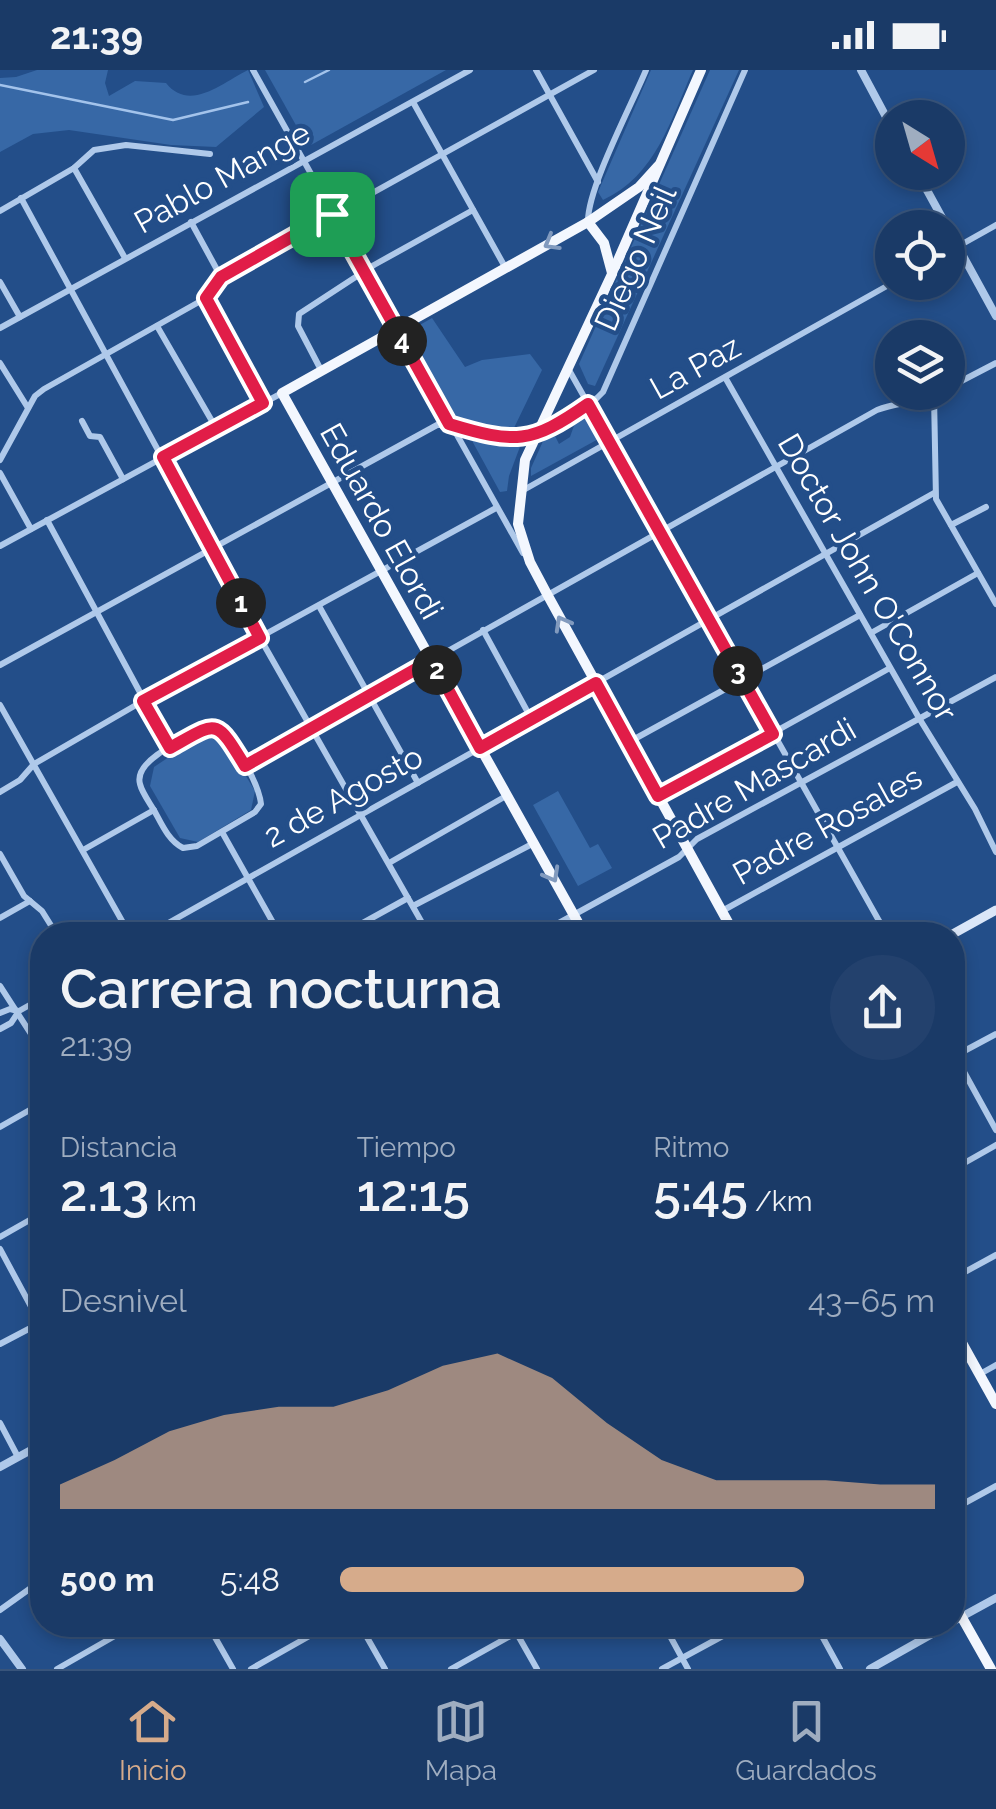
<!DOCTYPE html>
<html lang="es">
<head>
<meta charset="utf-8">
<style>
	:root { --surface:#1a3a67; --page:#23416d; --text:#f1f3f6; --muted:#9fadc0; --line:#38547b; --accent:#d6ab8b }
	body { margin:0; font-family:Raleway,sans-serif; background:var(--page); color:var(--text); height:100vh; display:flex; flex-direction:column; font-size:38px; white-space:nowrap }
	* { box-sizing:border-box; margin:0 }
	p { font-size:32px; color:var(--muted) }
	.icon { flex:none; width:55px; height:55px; fill:none; stroke:currentColor; stroke-width:2; stroke-linecap:round; stroke-linejoin:round }
	.map { position:relative; flex:1; overflow:hidden }
	.side { position:absolute; left:30px; top:852px; width:935px; height:715px; display:flex; flex-direction:column; background:var(--surface); border-radius:40px; box-shadow:0 5px 15px #0003,0 0 0 2px var(--line) }
	.side>* { flex:none }
	.needle { width:65px; rotate:143deg }
	.buttons { position:absolute; left:875px; top:30px; display:grid; gap:20px }
	.buttons a { display:grid; place-items:center; width:90px; height:90px; border-radius:50%; background:var(--surface); box-shadow:0 5px 15px #0003,0 0 0 2px var(--line); font-size:50px }
	.pin { position:absolute; display:grid; place-items:center; width:85px; height:85px; color:#fff; margin:-42px; border-radius:20px; box-shadow:0 5px 15px #0006 }
	.km { position:absolute; width:50px; height:50px; margin:-25px; border-radius:50%; background:#222; color:#fff; font-size:28px; line-height:50px; text-align:center }
	.round { display:grid; place-items:center; flex:none; width:105px; height:105px; border-radius:52px; background:var(--page) }
	.overview { display:flex; align-items:center; justify-content:space-between; height:170px; padding:0 30px }
	h1 { font-size:55px; font-weight:600; line-height:75px }
	.figures { display:grid; grid-template-columns:repeat(3,1fr); gap:15px; height:170px; padding:10px 30px }
	.figures div { display:grid; align-content:center }
	.figures b { font-size:50px; font-weight:600 }
	.figures small { font-size:28px; font-weight:400 }
	.figures p { font-size:28px }
	.chart { height:280px; padding:20px 30px }
	.chart p { display:flex; justify-content:space-between }
	.chart svg { width:100%; height:180px; margin-top:10px; fill:var(--accent); opacity:.7 }
	ul { padding:0 30px; list-style:none; font-size:32px }
	li { display:grid; grid-template-columns:160px 120px 1fr; align-items:center; height:75px }
	li i { height:25px; border-radius:12px; background:var(--accent) }
	.status { display:flex; justify-content:space-between; align-items:center; height:70px; padding:0 50px; background:var(--surface); direction:ltr }
	.status svg { height:28px; fill:currentColor }
	.tab-bar { display:flex; justify-content:space-around; align-items:center; height:140px; border-top:2px solid var(--line); background:var(--surface); font-size:28px; color:var(--muted) }
	.tab-bar a { display:grid; justify-items:center; gap:5px }
	.tab-bar .selected { color:var(--accent) }
	.map>svg:first-child { display:block }
	.green { fill:#3768a6 }
	.lines { fill:none; stroke-linecap:round; stroke-linejoin:round }
	.stream { stroke:#a3c3eb; stroke-width:2.5 }
	.minor { stroke:#afc9ea; stroke-width:6 }
	.tertiary { stroke:#afc9ea; stroke-width:8 }
	.secondary { stroke:#dae6f8; stroke-width:9 }
	.primary { stroke:#f3f7fe; stroke-width:10 }
	.oneway { stroke:#819abe }
	.route-casing { stroke:#fff; stroke-width:20 }
	.route { stroke:#e11d48; stroke-width:12 }
	.labels { text-anchor:middle; dominant-baseline:central; stroke-width:9; stroke-linejoin:round; paint-order:stroke }
	.street-label { font-size:32px; fill:#fff; stroke:#234e89 }
</style>
</head>
<body>
<div class="status"><b>21:39</b><svg viewBox="0 0 49 12"><path d="M0 12V9h3v3zM5 12V6h3v6zM10 12V3h3v9zM15 12V0h3v12zM26 1h20v11H26zM47 4h2v5h-2z"/></svg></div>
<div class="map">
<svg width="996" height="1599" viewBox="0 0 996 1599">
	<rect width="100%" height="100%" fill="#234e89"/>
	<g class="green">
		<path d="M37 0H108L105 13 109 26 135 11 166 13C190 43 223 12 248 0L264 37 216 77 171 75 69 60 33 64 0 82V8L16 7Z"/>
		<path d="M265 0H446L311 75 306 73Z"/>
		<path d="M651 0H693C671 49 656 106 603 130L598 122Z"/>
		<path d="M710 0H739L595 316 588 314 579 294Z"/>
		<path d="M432 248 465 297 482 290 530 284 542 300 513 360C494 365 466 362 452 347 439 333 415 283 404 264Z"/>
		<path d="M585 342 602 367 531 406V398L544 369 555 366 559 374 570 367 577 347Z"/>
		<path d="M470 367 491 373 521 374 509 406 507 421 500 422Z"/>
		<path d="M215 666 224 670 255 721 251 740 198 772 180 768 150 716 154 697 181 679Z"/>
		<path d="M558 721 590 778 598 774 612 798 578 816 533 735Z"/>
	</g>
	<g class="lines">
		<g class="stream">
			<path d="M305 12 329 0"/>
			<path d="M0 15 173 50 248 32"/>
		</g>
		<g class="minor">
			<path d="M253 0 523 483"/>
			<path d="M536 0 598 112"/>
			<path d="M413 32 505 197"/>
			<path d="M74 98 125 188"/>
			<path d="M21 128 260 568 429 865"/>
			<path d="M0 141 74 98 94 80 126 75 210 84"/>
			<path d="M191 152 221 207"/>
			<path d="M588 152C587 119 632 34 646 0"/>
			<path d="M948 182 996 155"/>
			<path d="M0 212 20 247"/>
			<path d="M206 228 263 333"/>
			<path d="M157 256 216 358"/>
			<path d="M0 258 470 0"/>
			<path d="M0 293 28 338"/>
			<path d="M321 300 298 256 299 244 374 195 473 140"/>
			<path d="M569 300 887 865"/>
			<path d="M726 309 919 648 975 739 996 782"/>
			<path d="M948 318 996 293"/>
			<path d="M934 326 936 429 996 534"/>
			<path d="M82 351 90 366 100 367 123 409"/>
			<path d="M0 390 35 326 44 319 206 228 221 207 594 0"/>
			<path d="M0 403 31 459"/>
			<path d="M520 422 894 212"/>
			<path d="M47 450 170 678"/>
			<path d="M951 455 986 437"/>
			<path d="M0 476 282 323"/>
			<path d="M319 536 418 713"/>
			<path d="M483 560 532 650"/>
			<path d="M871 563 978 503"/>
			<path d="M0 595 437 355C456 354 472 363 490 367 530 378 567 350 597 328L603 322 745 0"/>
			<path d="M0 635 130 865"/>
			<path d="M216 657C233 667 259 714 261 734L255 742 197 776 183 778C169 771 162 755 155 742 150 733 142 723 140 714 133 689 188 668 207 658Z"/>
			<path d="M629 672 860 545"/>
			<path d="M245 695 877 340C898 332 919 333 940 322"/>
			<path d="M0 722 20 710 34 694 143 631 496 438"/>
			<path d="M659 726 890 598"/>
			<path d="M222 762 280 865"/>
			<path d="M83 780 154 740"/>
			<path d="M0 784 24 826 42 841 57 865"/>
			<path d="M389 793 506 726"/>
			<path d="M413 836 534 773"/>
			<path d="M722 841 957 712"/>
			<path d="M0 848 30 831"/>
			<path d="M147 865 934 423"/>
			<path d="M341 865 408 828"/>
			<path d="M537 865 679 787 697 769 996 607"/>
			<path d="M0 916 42 981"/>
			<path d="M0 943 10 939 18 941"/>
			<path d="M0 959 11 953 19 941 42 928"/>
			<path d="M952 980 996 1060"/>
			<path d="M953 987 996 964"/>
			<path d="M0 1057 42 1033"/>
			<path d="M952 1100 996 1075"/>
			<path d="M0 1167 42 1143"/>
			<path d="M0 1179 42 1257"/>
			<path d="M952 1209 996 1185"/>
			<path d="M0 1274 40 1253"/>
			<path d="M980 1304 996 1295"/>
			<path d="M0 1353 18 1387"/>
			<path d="M952 1440 996 1416"/>
			<path d="M0 1540 42 1510"/>
			<path d="M208 1555 233 1599"/>
			<path d="M360 1555 385 1599"/>
			<path d="M512 1555 537 1599"/>
			<path d="M664 1555 688 1599"/>
			<path d="M816 1555 840 1599"/>
			<path d="M57 1599 134 1555"/>
			<path d="M251 1599 329 1555"/>
			<path d="M451 1599 530 1555"/>
			<path d="M662 1599 743 1555"/>
		</g>
		<g class="tertiary">
			<path d="M861 0 892 58"/>
			<path d="M917 102 996 246"/>
			<path d="M0 1397 42 1374"/>
			<path d="M952 1552 996 1528"/>
			<path d="M0 1569 22 1599"/>
			<path d="M870 1599 948 1555"/>
		</g>
		<path class="secondary" d="M951 865 996 840"/>
		<g class="primary">
			<path d="M701 0 612 204 525 390 518 454 530 492 547 524 735 865"/>
			<path d="M588 152 604 173 612 203"/>
			<path d="M585 865 282 323 588 152 639 117 658 96"/>
			<path d="M952 1255 996 1334"/>
			<path d="M952 1530 991 1599"/>
		</g>
	</g>
	<defs><path id="oneway-chevron" d="M-2-3.5L2.5 0L-2 3.5" fill="none" stroke-width="1.6" stroke-linecap="round" stroke-linejoin="round" transform="scale(2.5)"/></defs>
	<g class="oneway">
		<use href="#oneway-chevron" transform="translate(551 173) rotate(150)"/>
		<use href="#oneway-chevron" transform="translate(562 553) rotate(-119)"/>
		<use href="#oneway-chevron" transform="translate(552 805) rotate(61)"/>
	</g>
	<g class="lines">
		<g class="route-casing">
			<path id="route" d="M332 144 449 354C515 374 531 374 588 334L773 664 658 726 596 613 480 678 432 590 245 696C215 647 218 651 170 678L143 631 260 568 163 387 263 333 206 228 221 207Z"/>
		</g>
		<use href="#route" class="route"/>
	</g>
	<g class="labels">
		<g class="street-label">
			<text transform="translate(222 107) rotate(-29)">Pablo Mange</text>
			<text transform="translate(635 188) rotate(-66)">Diego Neil</text>
			<text transform="translate(695 297) rotate(-29)">La Paz</text>
			<text transform="translate(382 451) rotate(61)">Eduardo Elordi</text>
			<text transform="translate(868 507) rotate(60)">Doctor John O'Connor</text>
			<text transform="translate(754 713) rotate(-30)">Padre Mascardi</text>
			<text transform="translate(343 726) rotate(-29)">2 de Agosto</text>
			<text transform="translate(827 755) rotate(-29)">Padre Rosales</text>
		</g>
	</g>
</svg>
<div class="buttons">
<a><svg class="needle" viewBox="-14 -14 28 28"><path d="M0-13l5 13h-10z" fill="#e53935"/><path d="M0 13l5-13h-10z" fill="#9fadc0"/></svg></a>
<a><svg class="icon" aria-label="locate" viewBox="0 0 24 24"><circle cx="12" cy="12" r="6"/><path d="M12 2v4M12 18v4M2 12h4M18 12h4"/></svg></a>
<a><svg class="icon" aria-label="layers" viewBox="0 0 24 24"><path d="M12 4l9 5-9 5-9-5zM3 14l9 5 9-5"/></svg></a>
</div>
<div class="pin" style="left:332px;top:144px;background:#1e9e55"><svg class="icon" aria-label="arrive" viewBox="0 0 24 24"><path d="M6 21V4h12l-3 4 3 4H6"/></svg></div>
<b class="km" style="left:241px;top:533px">1</b>
<b class="km" style="left:437px;top:600px">2</b>
<b class="km" style="left:738px;top:601px">3</b>
<b class="km" style="left:402px;top:271px">4</b>
<section class="side">
<div class="overview"><div><h1>Carrera nocturna</h1><p>21:39</p></div><a class="round"><svg class="icon" aria-label="share" viewBox="0 0 24 24"><path d="M12 15V3M7 8l5-5 5 5M5 13v7h14v-7"/></svg></a></div>
<div class="figures">
<div><p>Distancia</p><b>2.13<small> km</small></b></div>
<div><p>Tiempo</p><b>12:15</b></div>
<div><p>Ritmo</p><b>5:45<small> /km</small></b></div>
</div>
<div class="chart"><p><span>Desnivel</span>43–65 m</p>
<svg viewBox="0 0 160 44" preserveAspectRatio="none"><path d="M0 44V38L10 32L20 25L30 21L40 19L50 19L60 15L70 9L80 6L90 12L100 23L110 32L120 37L130 37L140 37L150 38L160 38V44z"/></svg>
</div>
<ul>
<li><b>500 m</b>5:48<i style="width:78%"></i></li>
</ul>
</section>
</div>
<nav class="tab-bar">
<a class="selected"><svg class="icon" aria-label="home" viewBox="0 0 24 24"><path d="M3 11l9-7 9 7M6 9v11h12V9"/></svg>Inicio</a>
<a><svg class="icon" aria-label="map" viewBox="0 0 24 24"><path d="M3 6l6-2 6 2 6-2v14l-6 2-6-2-6 2zM9 4v14M15 6v14"/></svg>Mapa</a>
<a><svg class="icon" aria-label="saved" viewBox="0 0 24 24"><path d="M7 4h10v16l-5-4-5 4z"/></svg>Guardados</a>
</nav>
</body>
</html>
